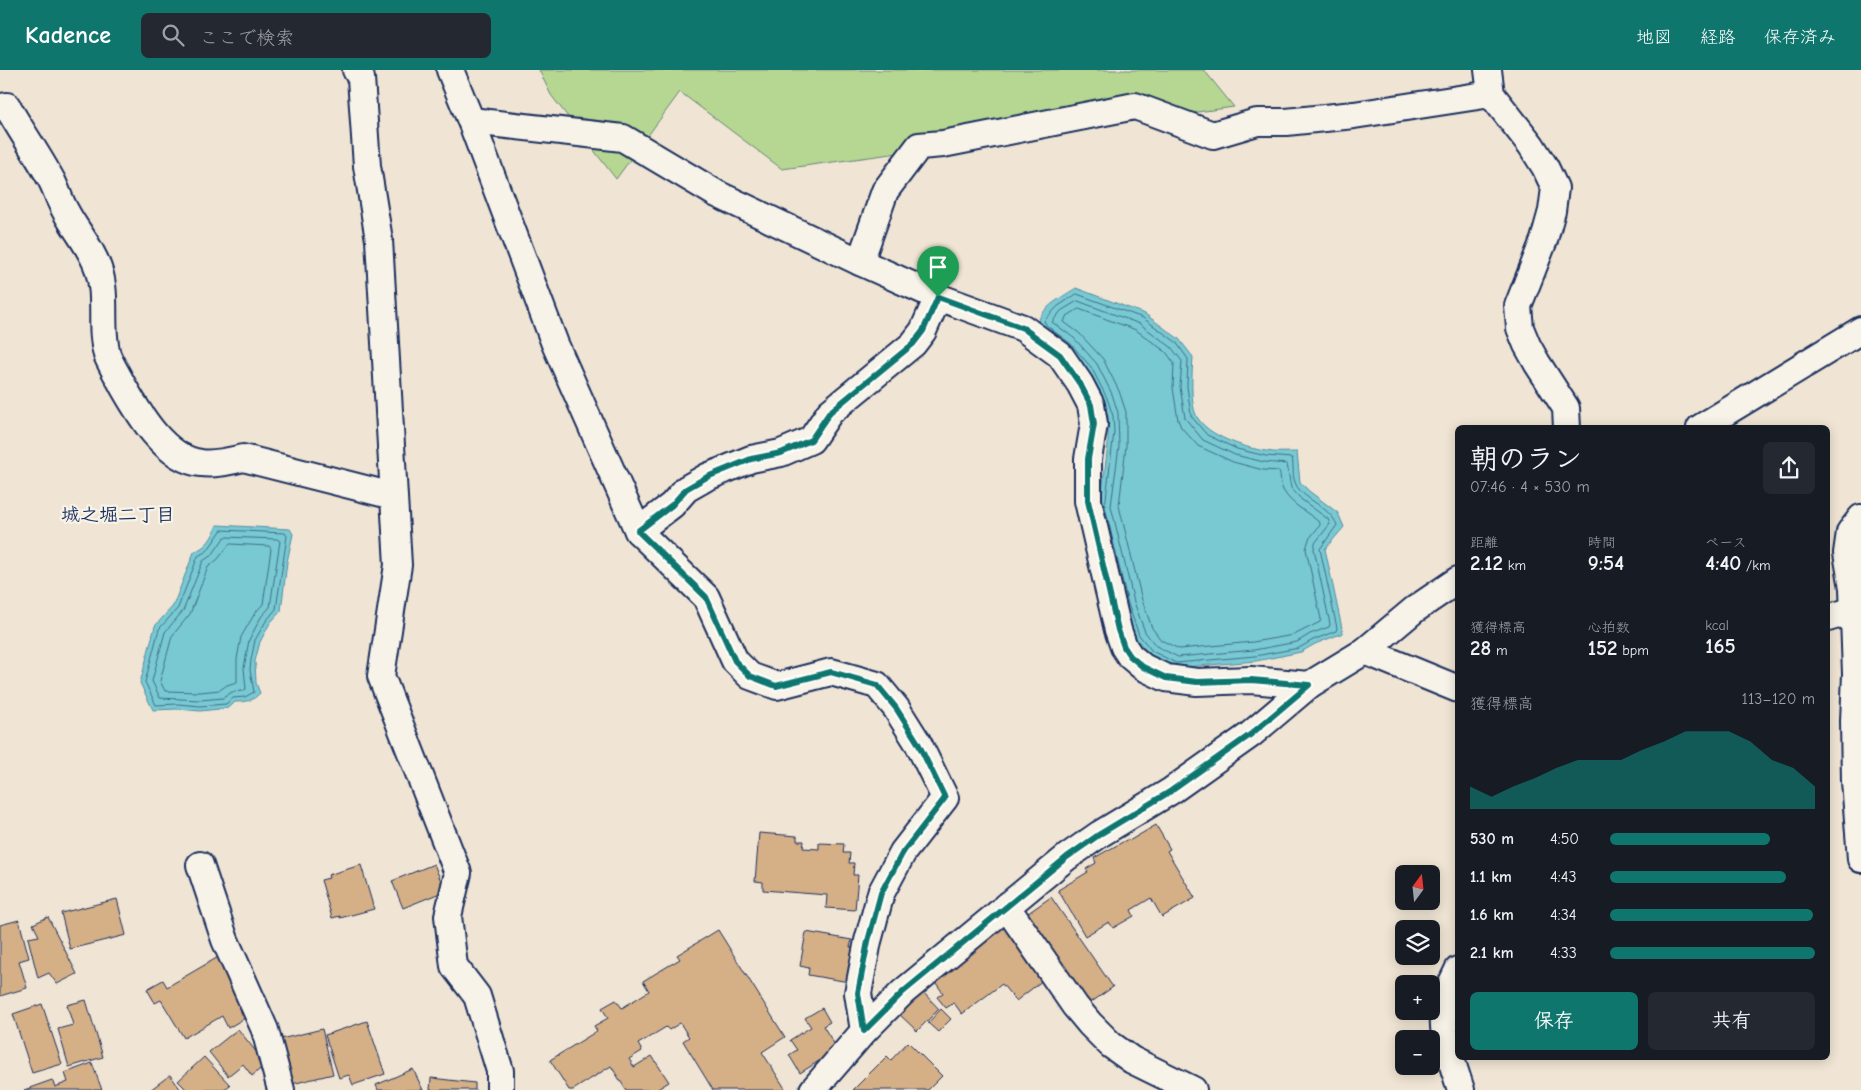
<!DOCTYPE html>
<html lang="ja">
<head>
<meta charset="utf-8">
<style>
	:root { --surface:#171b24; --page:#242831; --text:#f1f3f6; --muted:#9ea1a6; --accent:#0f766e }
	body { margin:0; font-family:"Comic Neue","Klee One",sans-serif; background:var(--page); color:var(--text); height:100vh; display:flex; flex-direction:column; font-size:19px; white-space:nowrap }
	* { box-sizing:border-box; margin:0 }
	p { font-size:16px; color:var(--muted) }
	.icon { flex:none; width:28px; height:28px; fill:none; stroke:currentColor; stroke-width:2; stroke-linecap:round; stroke-linejoin:round }
	.map { position:relative; flex:1; overflow:hidden }
	.details { position:absolute; left:1455px; top:355px; width:375px; height:635px; display:flex; flex-direction:column; background:var(--surface); border-radius:8px; box-shadow:0 2px 12px #0003 }
	.details>* { flex:none }
	.needle { width:32px; rotate:15deg }
	.buttons { position:absolute; left:1395px; top:795px; display:grid; gap:10px }
	.buttons a { display:grid; place-items:center; width:45px; height:45px; border-radius:8px; background:var(--surface); box-shadow:0 2px 12px #0003; font-size:25px }
	.pin { position:absolute; display:grid; place-items:center; width:42px; height:42px; color:#fff; margin:-51px -21px; border-radius:50% 50% 50% 0; rotate:-45deg; box-shadow:0 0 5px #0007 }
	.pin .icon { rotate:45deg }
	.round { display:grid; place-items:center; flex:none; width:52px; height:52px; border-radius:8px; background:var(--page) }
	.head { display:flex; align-items:center; justify-content:space-between; height:85px; padding:0 15px }
	h1 { font-size:28px; font-weight:800; line-height:38px }
	.metrics { display:grid; grid-template-columns:repeat(3,1fr); gap:8px; height:85px; padding:5px 15px }
	.metrics div { display:grid; align-content:center }
	.metrics b { font-size:21px; font-weight:800 }
	.metrics small { font-size:14px; font-weight:400 }
	.metrics p { font-size:14px }
	.chart { height:140px; padding:10px 15px }
	.chart p { display:flex; justify-content:space-between }
	.chart svg { width:100%; height:90px; margin-top:5px; fill:var(--accent); opacity:.7 }
	.cta { display:flex; gap:10px; margin-top:auto; padding:10px 15px }
	.cta a { flex:1; height:58px; border-radius:8px; background:var(--accent); color:#fff; font-size:20px; font-weight:800; line-height:58px; text-align:center }
	.cta a+a { background:var(--page); color:var(--text) }
	ul { padding:0 15px; list-style:none; font-size:16px }
	li { display:grid; grid-template-columns:80px 60px 1fr; align-items:center; height:38px }
	li i { height:12px; border-radius:6px; background:var(--accent) }
	header { display:flex; align-items:center; gap:30px; box-sizing:border-box; height:70px; padding:0 25px; background:var(--accent); color:#fff }
	header strong { font-size:24px }
	nav { display:flex; gap:28px; margin-inline-start:auto; font-size:18px }
	.search { width:350px; height:45px; background:var(--page); display:flex; align-items:center; gap:12px; box-sizing:border-box; padding:0 18px; border-radius:8px; color:var(--muted); font-size:19px }
	.map>svg:first-child { display:block }
	.green { fill:#b5d792; stroke:#688378 }
	.water { fill:#78c9d1; stroke:#538ba3 }
	.lines { fill:none; stroke-linecap:round; stroke-linejoin:round }
	.shore { stroke:#406d8c; stroke-width:1 }
	.building { fill:#d5af86; stroke:#1b2f5e }
	.street-casing { stroke:#1b2f5e; stroke-width:30 }
	.street { stroke:#f7f3e8; stroke-width:26 }
	.route-casing { stroke:#fff; stroke-width:10 }
	.route { stroke:#0f766e; stroke-width:6 }
	.labels { text-anchor:middle; dominant-baseline:central; stroke-width:4.5; stroke-linejoin:round; paint-order:stroke }
	.neighbourhood-label { font-size:19px; font-weight:bold; fill:#1b2f5e; stroke:#f7f3e8 }
</style>
</head>
<body>
<header>
<strong>Kadence</strong>
<div class="search"><svg class="icon" aria-label="search" viewBox="0 0 24 24"><circle cx="10" cy="10" r="6"/><path d="M15 15l6 6"/></svg>ここで検索</div>
<nav><a>地図</a><a>経路</a><a>保存済み</a></nav>
</header>
<div class="map">
<svg width="1861" height="1020" viewBox="0 0 1861 1020">
	<rect width="100%" height="100%" fill="#f0e5d4"/>
	<filter id="ink" filterUnits="userSpaceOnUse"><feTurbulence type="fractalNoise" baseFrequency=".02" numOctaves="2"/><feDisplacementMap in="SourceGraphic" scale="10" xChannelSelector="R" yChannelSelector="G"/><feConvolveMatrix kernelMatrix="1 2 1 2 8 2 1 2 1" color-interpolation-filters="sRGB"/></filter>
	<g filter="url(#ink)">
		<path class="green" d="M539 0H1204L1234 37 782 99 680 22 616 109 551 25Z"/>
		<g class="water">
			<path d="M1076 218 1145 244 1179 269 1193 287C1192 301 1190 332 1196 345 1206 366 1245 378 1266 381 1276 383 1287 382 1297 382L1300 412 1309 421 1338 443 1344 457 1325 479 1343 563 1315 574 1301 582 1256 591 1175 598 1149 585 1135 567 1124 535 1100 437 1108 375V347L1102 329 1088 300 1043 260 1038 252C1042 237 1064 226 1076 218Z"/>
			<path d="M217 455 290 459 293 464 287 492 281 541 270 553 260 572 255 591 256 613 260 623C253 631 245 632 235 632L229 638 200 641 178 639 153 640 140 613 155 556 173 536 194 482C208 476 212 468 217 455Z"/>
		</g>
		<g class="lines">
			<g class="shore">
				<path d="M1077 224 1143 248 1176 272 1188 289 1187 316 1191 346 1207 365 1237 379 1266 386 1292 388C1294 396 1292 405 1295 412 1300 429 1329 435 1337 455L1320 479 1337 558 1336 561 1313 570 1299 578 1255 586 1176 593 1152 581 1139 565 1128 534 1105 437 1114 362 1113 346 1107 328 1091 297 1070 273 1047 256 1044 251 1057 237Z"/>
				<path d="M1078 231 1140 254 1171 277 1182 291 1180 317 1185 348 1203 370 1235 385 1264 392 1287 394 1291 418 1302 430 1328 449 1330 454 1315 473 1314 479 1330 554 1329 557 1310 564 1297 572 1254 580 1178 587 1156 576 1145 562 1134 532 1111 436 1119 376 1118 343 1112 324 1097 294 1074 268 1052 252 1061 241Z"/>
				<path d="M1079 239 1136 260 1166 282 1174 293 1173 318 1178 350 1181 357 1198 376 1233 392 1263 400 1279 401C1281 407 1280 414 1283 420 1291 435 1308 442 1320 453V455L1309 469 1306 479 1321 549 1320 552 1294 565 1253 572 1179 579 1161 570 1152 558 1142 530 1119 436 1126 376V342L1119 321 1103 289 1079 263 1064 252 1066 247Z"/>
				<path d="M222 460 285 463 287 466 276 539 266 551 255 570 251 590 250 600 254 622 245 627 233 628 226 634 200 636 178 634 156 635 145 612 159 559 178 538 198 486 207 481Z"/>
				<path d="M225 467 277 469 280 471 270 537 261 547 249 570 244 598 246 619 243 621 232 622 223 628 200 630 160 628 152 611 165 562 183 541 203 491 212 485Z"/>
				<path d="M230 474 269 476 271 479 263 534 255 543 241 567 237 589V612L227 615 220 620 200 622 165 621 160 611 172 566 190 544 208 497 217 490Z"/>
			</g>
		</g>
		<g class="building">
			<path d="M1156 755 1170 779 1167 781 1195 828 1162 847 1151 828 1131 840 1134 846 1113 858 1109 852 1085 866 1058 820 1088 802 1086 799 1096 793 1094 788 1128 769 1129 771Z"/>
			<path d="M759 763 797 766V771H804L803 778 819 779V773L844 774 843 783H850L849 793H854L853 805H858L855 840 826 838 827 825 763 820V812L755 811Z"/>
			<path d="M434 794 445 821 403 838 392 811Z"/>
			<path d="M361 795 374 839 340 848V846L332 848 321 810 329 808 328 805Z"/>
			<path d="M1051 827 1113 917 1083 938 1021 848Z"/>
			<path d="M117 829 126 865 70 879 61 843Z"/>
			<path d="M48 847 77 904 57 914 49 903 38 908 28 868 39 866 33 854Z"/>
			<path d="M19 850 29 888 19 891 27 918 0 926V855Z"/>
			<path d="M1006 854 1047 907 1016 931 1002 914 962 944 954 933 946 938 937 927 943 923 933 909Z"/>
			<path d="M718 860 785 967 762 982 786 1020H713L683 971 689 967 680 953 669 960 666 957 638 974 642 981 629 989 634 997 652 986 669 1012 656 1020H626L611 996 573 1020H569L550 990 597 961 594 956 608 948 602 938 616 930 622 938 649 921 643 911 680 889 677 885Z"/>
			<path d="M806 862 852 870 850 877 855 878 849 912 808 905 809 898 800 896Z"/>
			<path d="M220 886 255 942 228 958 222 946 184 968 161 930 155 933 147 919 163 910 167 917Z"/>
			<path d="M921 920 939 939 917 961 898 943Z"/>
			<path d="M86 930 103 987 69 997 58 959 73 955 67 935Z"/>
			<path d="M42 934 62 994 32 1003 13 944Z"/>
			<path d="M822 938 830 952 823 956 835 975 827 981 830 984 800 1003 789 985 797 980 790 970 811 957 805 948Z"/>
			<path d="M941 939 951 949 938 962 928 953Z"/>
			<path d="M367 951 385 1004 353 1015 349 1005 339 1008 325 965Z"/>
			<path d="M238 959 266 994 252 1006 243 994 228 1006 209 982Z"/>
			<path d="M322 959 333 1004 292 1014 281 969Z"/>
			<path d="M908 972 942 1006 928 1020H853L887 986 891 990Z"/>
			<path d="M204 987 230 1015 224 1020H187L178 1011Z"/>
			<path d="M92 993 102 1020H24L52 1010 55 1017 68 1012 65 1003Z"/>
			<path d="M413 999 423 1020H378L376 1015Z"/>
			<path d="M170 1005 181 1020H150Z"/>
			<path d="M431 1008 475 1013V1020H430Z"/>
		</g>
		<g class="lines">
			<g class="street-casing">
				<g id="street">
					<path d="M356 0 361 8 367 96 379 170 398 495 381 606 458 803 448 846 454 896 477 926 500 1001V1020"/>
					<path d="M450 0 471 51 555 274 638 461 706 527 735 591 750 606 777 616 831 602 877 615 896 638 918 673 945 728 903 782 881 823 868 871 858 923 864 961"/>
					<path d="M1488 0 1491 24 1531 75 1545 97 1555 118 1552 141 1544 170 1518 236 1520 258 1527 275 1537 293 1566 338 1567 358"/>
					<path d="M0 37 7 36C21 61 38 85 52 111 57 121 60 132 66 142 76 161 91 177 98 198 108 226 99 257 107 285 111 295 118 306 123 316 139 344 165 389 201 393 215 395 230 391 243 388L393 426"/>
					<path d="M471 51 623 68 717 124 860 192 938 227 1023 258 1060 285 1080 314 1091 335 1094 354 1088 389V431L1118 560 1124 577 1130 586 1143 597 1166 608 1197 612 1251 610 1309 615"/>
					<path d="M860 192 885 121 919 76 943 74 1135 36 1213 65 1257 52H1286L1354 45 1491 24"/>
					<path d="M1700 358 1861 260"/>
					<path d="M1861 448 1850 462 1847 483 1853 518 1856 604 1854 651 1855 711 1861 789"/>
					<path d="M638 461 672 435 686 419 707 407 751 389 781 383 811 370 830 342 913 274 923 261 938 227"/>
					<path d="M1828 548 1854 540"/>
					<path d="M1365 581 1458 619"/>
					<path d="M200 795 225 870 265 960 281 1020"/>
					<path d="M1006 836 1075 936 1090 954 1111 975 1132 990 1193 1020"/>
					<path d="M1458 900C1454 909 1448 919 1446 929 1438 961 1452 990 1461 1020"/>
					<path d="M813 1020 864 961 903 922 1067 787 1100 764 1171 721 1250 665 1309 615 1365 581 1414 540 1458 510"/>
				</g>
			</g>
			<use href="#street" class="street"/>
		</g>
	</g>
	<g class="lines" filter="url(#ink)">
		<g class="route-casing">
			<path id="route" d="M938 227 1023 258 1060 285 1080 314 1091 335 1094 354 1088 389V431L1118 560 1124 577 1130 586 1143 597 1166 608 1197 612 1251 610 1309 615 1250 665 1171 721 1100 764 1067 787 903 922 864 961 858 923 868 871 881 823 903 782 945 728 918 673 896 638 877 615 831 602 776 616 750 606 735 591 706 527 638 461 672 435 686 419 707 407 751 389 781 383 811 370 830 342 913 274 923 261Z"/>
		</g>
		<use href="#route" class="route"/>
	</g>
	<g class="labels">
		<g class="neighbourhood-label">
			<text x="118" y="445">城之堀二丁目</text>
		</g>
	</g>
</svg>
<div class="buttons">
<a><svg class="needle" viewBox="-14 -14 28 28"><path d="M0-13l5 13h-10z" fill="#e53935"/><path d="M0 13l5-13h-10z" fill="#9ea1a6"/></svg></a>
<a><svg class="icon" aria-label="layers" viewBox="0 0 24 24"><path d="M12 4l9 5-9 5-9-5zM3 14l9 5 9-5"/></svg></a>
<a>+</a>
<a>−</a>
</div>
<div class="pin" style="left:938px;top:227px;background:#1e9e55"><svg class="icon" aria-label="arrive" viewBox="0 0 24 24"><path d="M6 21V4h12l-3 4 3 4H6"/></svg></div>
<section class="details">
<div class="head"><div><h1>朝のラン</h1><p>07:46 · 4 × 530 m</p></div><a class="round"><svg class="icon" aria-label="share" viewBox="0 0 24 24"><path d="M12 15V3M7 8l5-5 5 5M5 13v7h14v-7"/></svg></a></div>
<div class="metrics">
<div><p>距離</p><b>2.12<small> km</small></b></div>
<div><p>時間</p><b>9:54</b></div>
<div><p>ペース</p><b>4:40<small> /km</small></b></div>
</div>
<div class="metrics">
<div><p>獲得標高</p><b>28<small> m</small></b></div>
<div><p>心拍数</p><b>152<small> bpm</small></b></div>
<div><p>kcal</p><b>165</b></div>
</div>
<div class="chart"><p><span>獲得標高</span>113–120 m</p>
<svg viewBox="0 0 160 44" preserveAspectRatio="none"><path d="M0 44V33L10 38L20 33L30 29L40 24L50 20L60 20L70 20L80 15L90 11L100 6L110 6L120 6L130 11L140 20L150 24L160 33V44z"/></svg>
</div>
<ul>
<li><b>530 m</b>4:50<i style="width:78%"></i></li>
<li><b>1.1 km</b>4:43<i style="width:86%"></i></li>
<li><b>1.6 km</b>4:34<i style="width:99%"></i></li>
<li><b>2.1 km</b>4:33<i style="width:100%"></i></li>
</ul>
<div class="cta"><a>保存</a><a>共有</a></div>
</section>
</div>
</body>
</html>
